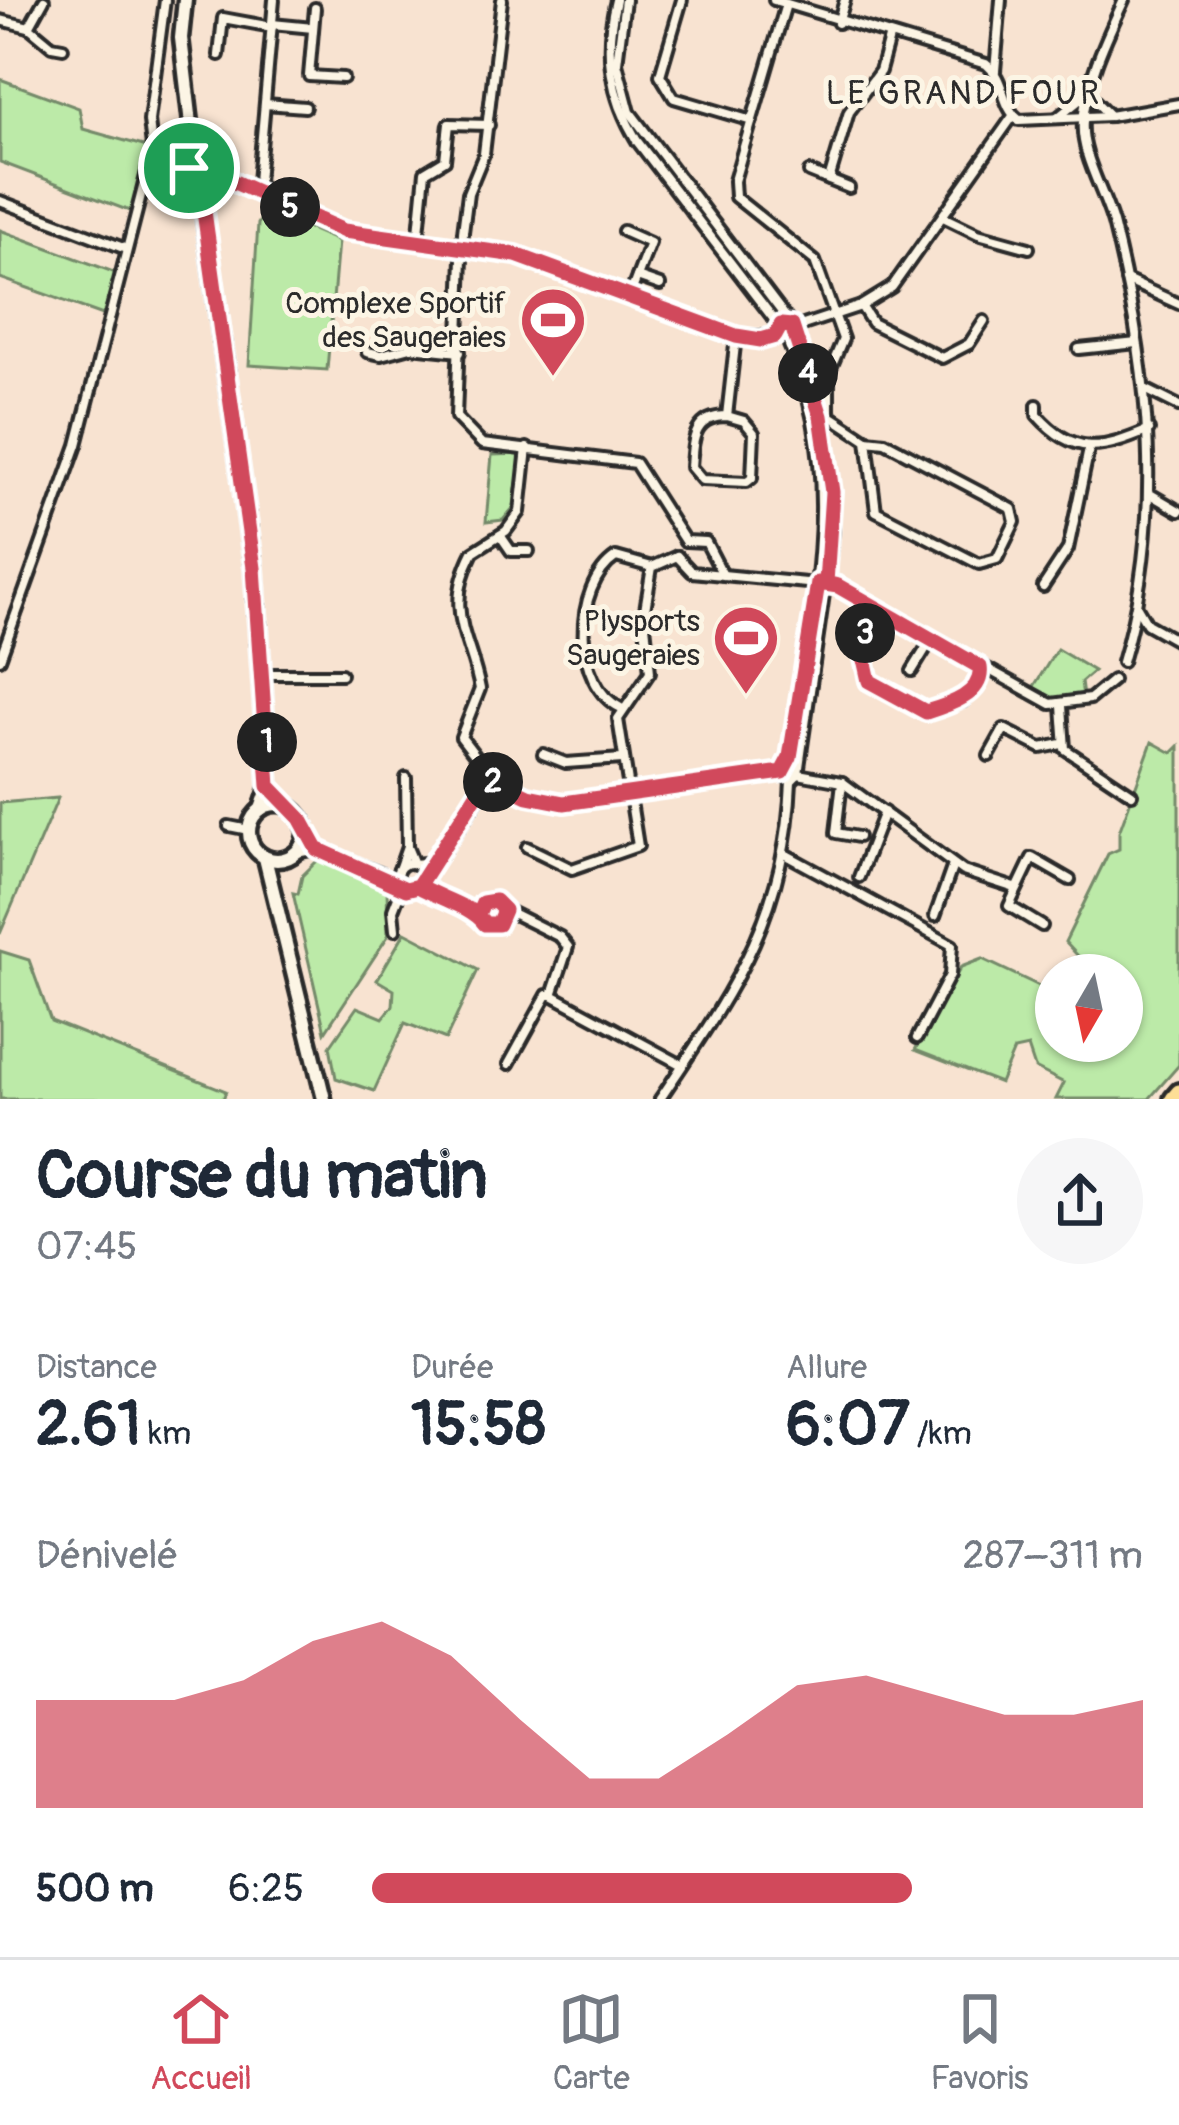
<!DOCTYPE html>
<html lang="fr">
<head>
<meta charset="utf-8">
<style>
	:root { --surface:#fff; --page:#f6f6f7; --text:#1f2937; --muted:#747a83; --line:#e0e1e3; --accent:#d1495b }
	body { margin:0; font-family:Pangolin,sans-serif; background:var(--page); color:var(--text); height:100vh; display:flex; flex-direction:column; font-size:45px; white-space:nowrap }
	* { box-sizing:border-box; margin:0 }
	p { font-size:39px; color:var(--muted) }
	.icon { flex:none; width:66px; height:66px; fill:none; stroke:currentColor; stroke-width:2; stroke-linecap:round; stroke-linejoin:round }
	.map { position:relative; height:1099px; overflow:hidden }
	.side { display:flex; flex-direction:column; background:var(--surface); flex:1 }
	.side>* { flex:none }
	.needle { width:78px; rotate:189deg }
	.controls { position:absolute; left:1035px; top:954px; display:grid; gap:24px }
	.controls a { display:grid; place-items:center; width:108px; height:108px; border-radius:50%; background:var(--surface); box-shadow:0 3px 9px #0004; font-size:60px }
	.pin { position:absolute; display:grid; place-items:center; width:102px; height:102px; color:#fff; margin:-51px; border:6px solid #fff; border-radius:50%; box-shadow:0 3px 12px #0007 }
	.km { position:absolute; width:60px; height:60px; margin:-30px; border-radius:50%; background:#222; color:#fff; font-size:33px; line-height:60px; text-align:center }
	.round { display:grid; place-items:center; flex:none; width:126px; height:126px; border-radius:63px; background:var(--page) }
	.overview { display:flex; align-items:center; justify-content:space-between; height:204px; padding:0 36px }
	h1 { font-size:66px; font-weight:700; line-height:90px }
	.metrics { display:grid; grid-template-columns:repeat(3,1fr); gap:18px; height:204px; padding:12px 36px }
	.metrics div { display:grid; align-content:center }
	.metrics b { font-size:60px; font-weight:700 }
	.metrics small { font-size:33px; font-weight:400 }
	.metrics p { font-size:33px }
	.chart { height:336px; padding:24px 36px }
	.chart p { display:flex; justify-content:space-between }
	.chart svg { width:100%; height:216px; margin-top:12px; fill:var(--accent); opacity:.7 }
	ul { padding:0 36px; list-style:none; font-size:39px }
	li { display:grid; grid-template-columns:192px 144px 1fr; align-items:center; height:90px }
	li i { height:30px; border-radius:15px; background:var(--accent) }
	.dock { display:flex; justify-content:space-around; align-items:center; height:168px; border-top:3px solid var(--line); background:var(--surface); font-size:33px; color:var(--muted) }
	.dock a { display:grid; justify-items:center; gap:6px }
	.dock .active { color:var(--accent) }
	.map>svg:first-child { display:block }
	.green { fill:#bceaa8; stroke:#748a6a; stroke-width:3 }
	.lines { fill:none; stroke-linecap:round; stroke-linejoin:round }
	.street-casing { stroke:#2b2b2b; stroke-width:16 }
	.secondary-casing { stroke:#2b2b2b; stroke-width:21 }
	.highway-casing { stroke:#2b2b2b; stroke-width:24 }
	.street { stroke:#fcf5e5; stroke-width:8 }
	.secondary { stroke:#fcf5e5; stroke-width:12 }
	.highway { stroke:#fdde96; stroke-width:15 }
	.route-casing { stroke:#fff; stroke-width:24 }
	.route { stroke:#d1495b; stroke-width:15 }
	.labels { text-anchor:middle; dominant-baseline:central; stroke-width:10; stroke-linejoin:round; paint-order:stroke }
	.poi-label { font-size:30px; fill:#2b2b2b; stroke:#fcf5e5; text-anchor:end }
	.neighbourhood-label { font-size:33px; letter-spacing:3px; fill:#2b2b2b; stroke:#fcf5e5 }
</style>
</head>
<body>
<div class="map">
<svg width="1179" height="1099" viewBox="0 0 1179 1099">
	<rect width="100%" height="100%" fill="#f8e3d1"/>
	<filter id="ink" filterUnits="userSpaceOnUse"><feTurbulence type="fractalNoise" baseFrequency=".00833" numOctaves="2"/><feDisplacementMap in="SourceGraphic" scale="24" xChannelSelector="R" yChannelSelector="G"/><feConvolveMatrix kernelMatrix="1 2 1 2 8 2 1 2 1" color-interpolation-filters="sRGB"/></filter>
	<g filter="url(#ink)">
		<g class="green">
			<path d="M0 79 79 108 83 129 147 147 132 212 0 162Z"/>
			<path d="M266 210 338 241 327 370 249 365 258 224Z"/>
			<path d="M0 230 116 273 103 315 0 278Z"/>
			<path d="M521 454 514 507 503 520 486 522 492 455Z"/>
			<path d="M1057 649 1094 671 1081 682 1083 697 1057 701 1031 691Z"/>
			<path d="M1152 742 1172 753 1179 746V1065L1149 1099H1056L1064 1083 1035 1068 1028 1047 1014 1050 1000 1083 915 1050 961 967 982 959 1056 994V1041H1122V975H1069L1078 956 1065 942 1108 854 1119 849V832Z"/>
			<path d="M58 798 0 934V803Z"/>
			<path d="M321 857 387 887 388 936 325 1032 293 893 298 894 302 876Z"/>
			<path d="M405 932 478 970 446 1039 405 1023 374 1091 336 1078 330 1046 357 1007 383 1018 393 1006 394 990 377 980Z"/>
			<path d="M0 951 29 960 51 1021 226 1091 223 1099H0Z"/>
		</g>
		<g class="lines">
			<g class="street-casing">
				<g id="street">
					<path d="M502 0 484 154 468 193 463 232 456 417 482 444 635 463 685 541"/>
					<path d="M616 0C603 51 610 96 637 141L779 326"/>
					<path d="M682 0 660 75 674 98 752 121"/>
					<path d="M774 0 986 64C1006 80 1000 105 1019 120L1110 116 1179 104"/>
					<path d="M786 4 734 181 735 197 815 261 843 339 829 373V415L867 440 885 442 1012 509 1015 522 997 559 979 564 876 511 867 440"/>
					<path d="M315 8 309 76 343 78"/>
					<path d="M0 20 29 27 52 46 63 48"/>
					<path d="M838 23 845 0"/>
					<path d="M272 24 313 28"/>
					<path d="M29 27 44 0"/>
					<path d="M219 55 223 18 272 27"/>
					<path d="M995 71 1001 0"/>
					<path d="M1089 95 1110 116"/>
					<path d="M265 104 305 107"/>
					<path d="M1057 118 1087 94"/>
					<path d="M153 155 149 121 165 0"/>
					<path d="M203 168 344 231 516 255 736 336H775"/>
					<path d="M809 172 849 188"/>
					<path d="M829 180 849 112 880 71 889 38"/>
					<path d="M257 193 274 0"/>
					<path d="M0 201 126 249"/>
					<path d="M943 217 978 234 1029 248"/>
					<path d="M623 231 650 243 630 295"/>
					<path d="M418 243 425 172 445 160 449 124 489 125"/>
					<path d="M637 277 660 285"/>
					<path d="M1126 280 1179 304"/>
					<path d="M861 306 872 323 942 358 969 344 984 321"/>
					<path d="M794 328 861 306 892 287 1013 116"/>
					<path d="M1079 349 1137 343"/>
					<path d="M367 352 381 355 411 347 460 352"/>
					<path d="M1147 390 1179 406"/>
					<path d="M1037 405V415C1074 457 1102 450 1149 430"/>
					<path d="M727 416 744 421 754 433 752 478 747 482 702 480 691 467C693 440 693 416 727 416L736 336"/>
					<path d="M1150 494 1179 511"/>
					<path d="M500 535 511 551H529"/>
					<path d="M686 541 706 542 723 575"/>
					<path d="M677 556 692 572 838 586 1051 704 1090 699 1113 680"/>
					<path d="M1043 587 1068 549 1089 449"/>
					<path d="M1137 607 1147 624 1179 642"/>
					<path d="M877 609 861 641 870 681 925 712 963 701 984 669"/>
					<path d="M0 659 77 445 150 160 157 153 189 163"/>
					<path d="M1122 662C1165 517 1150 372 1114 227 1106 194 1080 155 1083 122 1086 80 1107 37 1124 0"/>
					<path d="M912 671 931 640"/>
					<path d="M262 674H341"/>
					<path d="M1062 706 1065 749 1132 794"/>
					<path d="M621 708C572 685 572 586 616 557L652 567"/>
					<path d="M543 754 566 763 622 759"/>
					<path d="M989 756 1004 729 1041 748 1062 744"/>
					<path d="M487 771 461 737 480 689C470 636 443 611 473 552L506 531 520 512 527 448"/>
					<path d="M782 773C798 750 798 712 802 684 820 569 839 456 789 345"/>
					<path d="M798 774 842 782 963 871 1015 888"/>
					<path d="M406 778 407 847"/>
					<path d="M842 782 836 833 858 837"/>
					<path d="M229 826 249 830"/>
					<path d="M527 847 572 869 638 846 618 719 650 672 644 616 652 567 677 556"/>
					<path d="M317 849 380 873"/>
					<path d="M296 853 317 849 305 834"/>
					<path d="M783 853 952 945 950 975 917 1038"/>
					<path d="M436 862 488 783 564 803 782 773 791 781 798 774 833 531 821 416 794 328 630 112 617 63 625 0"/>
					<circle cx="410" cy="876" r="13"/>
					<path d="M400 867 407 847 414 864 436 862 422 875"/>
					<path d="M859 877 884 812"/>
					<path d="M417 886 478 914"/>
					<circle cx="491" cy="913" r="13"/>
					<path d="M504 909 560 937 568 947 552 995H547L509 1064"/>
					<path d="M935 916 953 865"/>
					<path d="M1042 926 1009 906 1032 858 1070 880"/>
					<path d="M395 930 393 910 402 887"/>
					<path d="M552 995 682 1065"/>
					<path d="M660 1099C732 991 786 917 791 781"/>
				</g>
			</g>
			<g class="secondary-casing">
				<g id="secondary">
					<path d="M185 0 181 38 195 158 189 165 195 173 203 169"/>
					<path d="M198 173 254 568 269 786 261 809"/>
					<circle cx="277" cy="832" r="28"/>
					<path d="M265 858 324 1099"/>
				</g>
			</g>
			<g class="highway-casing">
				<path id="highway" d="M1173 1099 1179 1092"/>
			</g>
			<use href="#street" class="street"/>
			<use href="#secondary" class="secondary"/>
			<use href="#highway" class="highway"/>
		</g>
	</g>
	<g class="lines" filter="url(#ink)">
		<g class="route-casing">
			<path id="route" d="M189 168 198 173 202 197 254 568 269 786 300 818 317 849 406 889 418 886 478 914 483 903 495 901 504 910 498 924H485C472 906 439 898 418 886L482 786 496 781 528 796 564 803 782 772 790 757 818 583 838 586 878 609 860 641 869 681 926 712C949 705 984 694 980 667L838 586 826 583 832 492 821 416 792 326 781 325 775 336 761 340 736 336 516 255 344 231 203 168 200 159 191 160 189 168"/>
		</g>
		<use href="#route" class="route"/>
	</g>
	<defs>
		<g id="stadium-pin" transform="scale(3.45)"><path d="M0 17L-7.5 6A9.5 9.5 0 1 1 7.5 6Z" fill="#d1495b" stroke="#fcf5e5"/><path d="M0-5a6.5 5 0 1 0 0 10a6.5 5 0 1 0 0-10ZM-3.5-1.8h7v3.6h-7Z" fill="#fff"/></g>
	</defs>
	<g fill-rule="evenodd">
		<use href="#stadium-pin" x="553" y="320"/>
		<use href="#stadium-pin" x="746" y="638"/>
	</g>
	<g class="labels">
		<g class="poi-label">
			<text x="506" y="303">Complexe Sportif<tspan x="506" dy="34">des Saugeraies</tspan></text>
			<text x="700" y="621">Plysports<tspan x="700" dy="34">Saugeraies</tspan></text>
		</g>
		<g class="neighbourhood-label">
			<text x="964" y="93">LE GRAND FOUR</text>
		</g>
	</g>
</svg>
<div class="controls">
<a><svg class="needle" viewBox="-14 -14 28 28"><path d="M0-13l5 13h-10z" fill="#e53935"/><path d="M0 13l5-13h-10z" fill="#747a83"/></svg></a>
</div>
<div class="pin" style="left:189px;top:168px;background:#1e9e55"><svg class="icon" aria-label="arrive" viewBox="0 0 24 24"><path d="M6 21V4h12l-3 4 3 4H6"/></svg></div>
<b class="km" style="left:267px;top:742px">1</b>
<b class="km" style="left:493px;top:782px">2</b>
<b class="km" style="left:865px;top:633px">3</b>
<b class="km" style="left:808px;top:373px">4</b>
<b class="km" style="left:290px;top:207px">5</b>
</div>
<section class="side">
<div class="overview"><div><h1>Course du matin</h1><p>07:45</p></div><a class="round"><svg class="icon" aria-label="share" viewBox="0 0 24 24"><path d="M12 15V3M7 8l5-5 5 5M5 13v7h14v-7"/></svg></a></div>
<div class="metrics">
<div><p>Distance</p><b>2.61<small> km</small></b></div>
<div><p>Durée</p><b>15:58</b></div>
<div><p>Allure</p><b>6:07<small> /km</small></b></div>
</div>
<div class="chart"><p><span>Dénivelé</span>287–311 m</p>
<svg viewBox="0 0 160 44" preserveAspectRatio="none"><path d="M0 44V22L10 22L20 22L30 18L40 10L50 6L60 13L70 26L80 38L90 38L100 29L110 19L120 17L130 21L140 25L150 25L160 22V44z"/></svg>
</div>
<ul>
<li><b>500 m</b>6:25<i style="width:70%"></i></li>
</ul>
</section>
<nav class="dock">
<a class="active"><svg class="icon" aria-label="home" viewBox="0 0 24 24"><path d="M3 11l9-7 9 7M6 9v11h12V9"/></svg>Accueil</a>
<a><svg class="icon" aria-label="map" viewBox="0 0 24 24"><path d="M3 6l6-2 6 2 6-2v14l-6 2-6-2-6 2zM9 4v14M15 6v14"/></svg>Carte</a>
<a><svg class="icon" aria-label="saved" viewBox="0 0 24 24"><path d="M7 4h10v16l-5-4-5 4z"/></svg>Favoris</a>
</nav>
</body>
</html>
